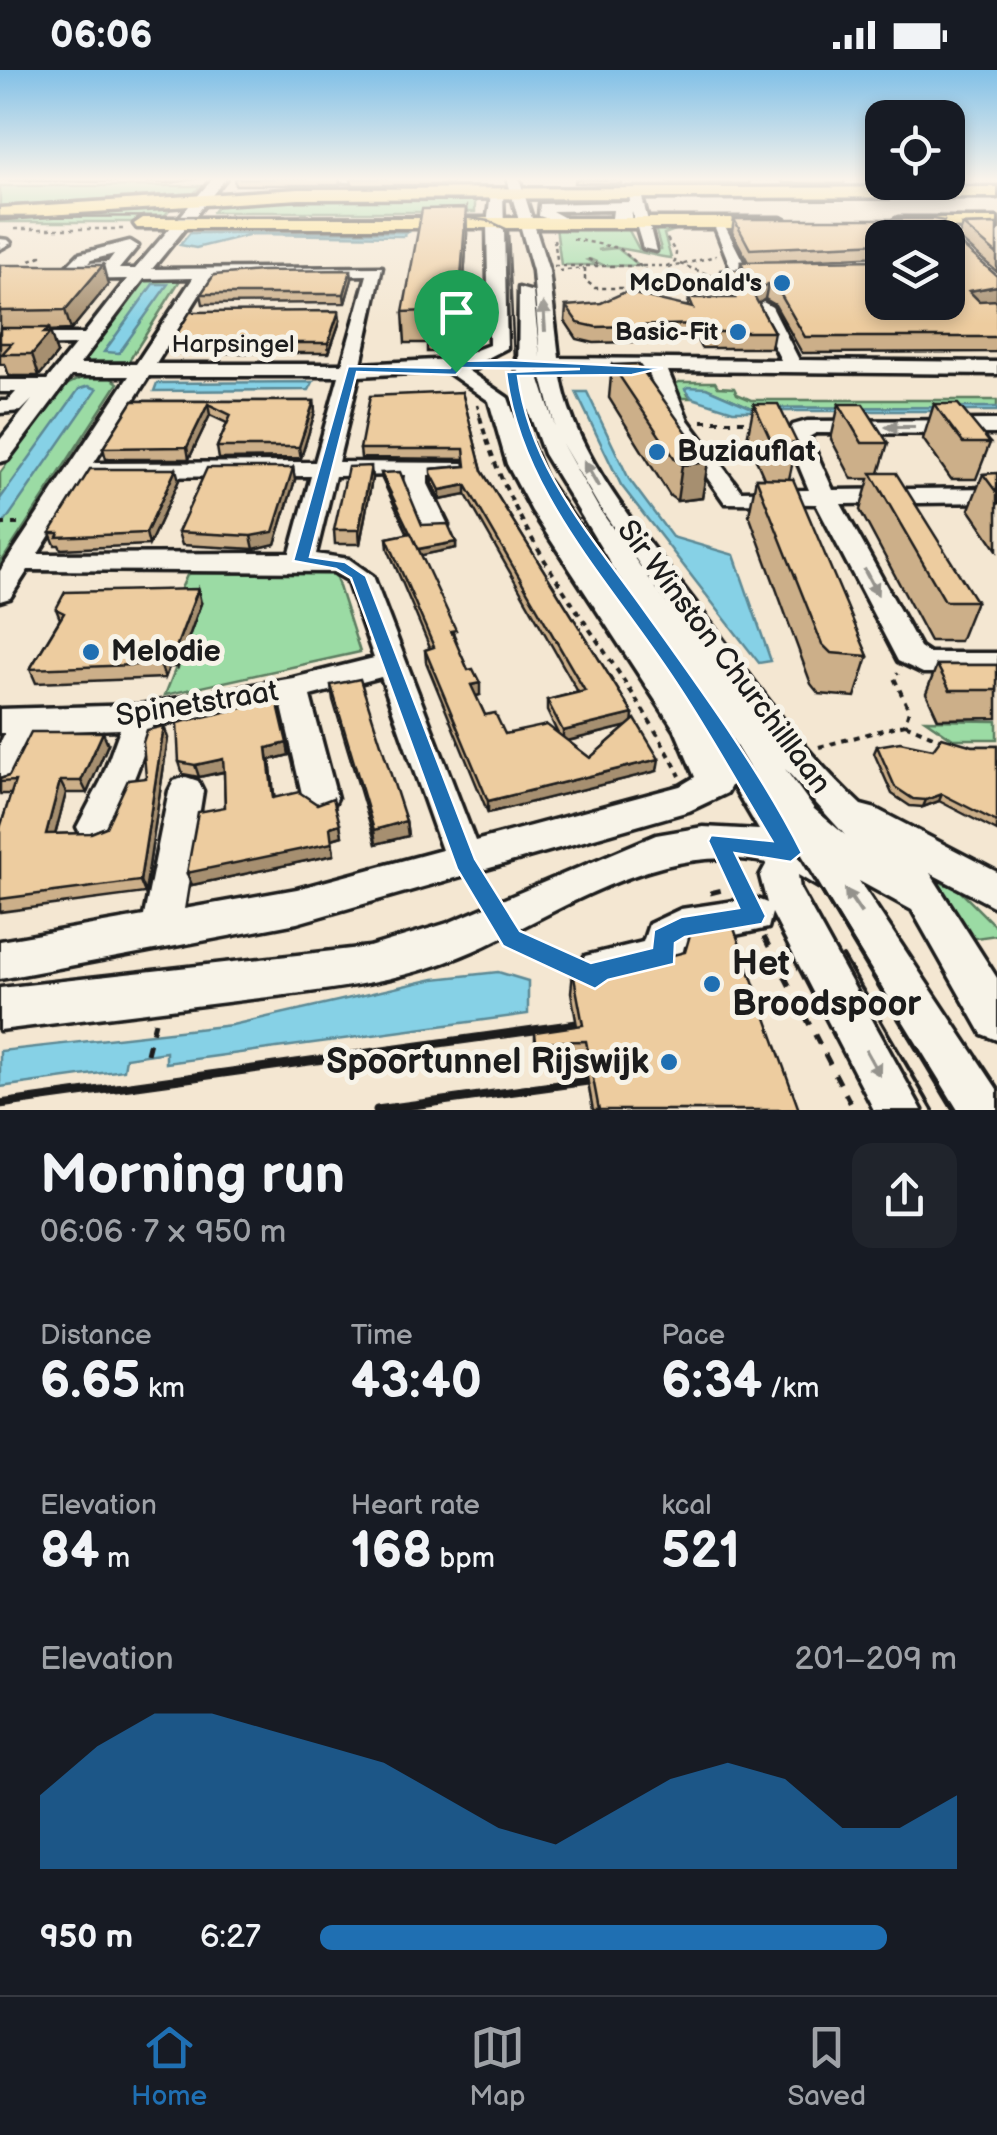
<!DOCTYPE html>
<html lang="en">
<head>
<meta charset="utf-8">
<style>
	:root { --surface:#171b24; --page:#20242c; --text:#f1f3f6; --muted:#9ea1a6; --line:#363941; --accent:#1f6fb2 }
	body { margin:0; font-family:"Balsamiq Sans",sans-serif; background:var(--page); color:var(--text); height:100vh; display:flex; flex-direction:column; font-size:38px; white-space:nowrap }
	* { box-sizing:border-box; margin:0 }
	p { font-size:32px; color:var(--muted) }
	.icon { flex:none; width:55px; height:55px; fill:none; stroke:currentColor; stroke-width:2; stroke-linecap:round; stroke-linejoin:round }
	.map { position:relative; height:1040px; overflow:hidden }
	.drawer { display:flex; flex-direction:column; background:var(--surface); flex:1 }
	.drawer>* { flex:none }
	.controls { position:absolute; left:865px; top:30px; display:grid; gap:20px }
	.controls a { display:grid; place-items:center; width:100px; height:100px; border-radius:20px; background:var(--surface); box-shadow:0 5px 15px #0003; font-size:50px }
	.pin { position:absolute; display:grid; place-items:center; width:85px; height:85px; color:#fff; margin:-102px -42px; border-radius:50% 50% 50% 0; rotate:-45deg; box-shadow:0 0 10px #0007 }
	.pin .icon { rotate:45deg }
	.round { display:grid; place-items:center; flex:none; width:105px; height:105px; border-radius:20px; background:var(--page) }
	.head { display:flex; align-items:center; justify-content:space-between; height:170px; padding:0 40px }
	h1 { font-size:55px; font-weight:700; line-height:75px }
	.stats { display:grid; grid-template-columns:repeat(3,1fr); gap:15px; height:170px; padding:10px 40px }
	.stats div { display:grid; align-content:center }
	.stats b { font-size:50px; font-weight:700 }
	.stats small { font-size:28px; font-weight:400 }
	.stats p { font-size:28px }
	.chart { height:280px; padding:20px 40px }
	.chart p { display:flex; justify-content:space-between }
	.chart svg { width:100%; height:180px; margin-top:10px; fill:var(--accent); opacity:.7 }
	ul { padding:0 40px; list-style:none; font-size:32px }
	li { display:grid; grid-template-columns:160px 120px 1fr; align-items:center; height:75px }
	li i { height:25px; border-radius:12px; background:var(--accent) }
	.status { display:flex; justify-content:space-between; align-items:center; height:70px; padding:0 50px; background:var(--surface); direction:ltr }
	.status svg { height:28px; fill:currentColor }
	.dock { display:flex; justify-content:space-around; align-items:center; height:140px; border-top:2px solid var(--line); background:var(--surface); font-size:28px; color:var(--muted) }
	.dock a { display:grid; justify-items:center; gap:5px }
	.dock .active { color:var(--accent) }
	.map>svg:first-child { display:block }
	.green { fill:#9bdba4; stroke:#5c7c60; stroke-width:2.5 }
	.water { fill:#86d1e6; stroke:#5c8995; stroke-width:2.5 }
	.lines { fill:none; stroke-linecap:round; stroke-linejoin:round }
	.minor-tunnel { stroke:#c9beae; stroke-width:15; stroke-dasharray:15 8; stroke-linecap:butt }
	.minor-casing { stroke:#1c1c1c; stroke-width:7 }
	.major-casing { stroke:#1c1c1c; stroke-width:7 }
	.path-far2 { stroke:#1c1c1c; stroke-width:2.5; stroke-dasharray:4 4; stroke-linecap:butt }
	.path-far1 { stroke:#1c1c1c; stroke-width:4; stroke-dasharray:6 6; stroke-linecap:butt }
	.path { stroke:#1c1c1c; stroke-width:5; stroke-dasharray:11 11; stroke-linecap:butt }
	.minor { fill:#f7f3e8; fill-rule:evenodd }
	.major { fill:#fedf80; fill-rule:evenodd }
	.tram-far1 { stroke:#1c1c1c; stroke-width:2.5 }
	.tram { stroke:#1c1c1c; stroke-width:4 }
	.rail { stroke:#1c1c1c; stroke-width:9 }
	.wall { fill:#ccaf89; stroke:#1c1c1c; stroke-width:2.5; fill-rule:evenodd }
	.shaded-wall { fill:#a68f6f; stroke:#1c1c1c; stroke-width:2.5 }
	.building { fill:#edcc9f; stroke:#1c1c1c; stroke-width:2.5 }
	.oneway { fill:#94928c }
	.route { fill:#1f6fb2; stroke:#fff; stroke-width:2.5; fill-rule:evenodd }
	.poi-dot { fill:#1f6fb2; stroke:#f7f3e8; stroke-width:4 }
	.labels { text-anchor:middle; dominant-baseline:central; stroke-width:10; stroke-linejoin:round; paint-order:stroke }
	.far-poi-label { font-size:25px; font-weight:bold; fill:#1c1c1c; stroke:#f7f3e8; text-anchor:end }
	.far-street-label { font-size:25px; fill:#1c1c1c; stroke:#f7f3e8 }
	.poi-label { font-size:30px; font-weight:bold; fill:#1c1c1c; stroke:#f7f3e8; text-anchor:start }
	.street-label { font-size:30px; fill:#1c1c1c; stroke:#f7f3e8 }
	.near-poi-label { font-size:35px; font-weight:bold; fill:#1c1c1c; stroke:#f7f3e8; text-anchor:start }
</style>
</head>
<body>
<div class="status"><b>06:06</b><svg viewBox="0 0 49 12"><path d="M0 12V9h3v3zM5 12V6h3v6zM10 12V3h3v9zM15 12V0h3v12zM26 1h20v11H26zM47 4h2v5h-2z"/></svg></div>
<div class="map">
<svg width="997" height="1040" viewBox="0 0 997 1040">
	<rect width="100%" height="100%" fill="#f4e7d2"/>
	<filter id="ink" filterUnits="userSpaceOnUse"><feTurbulence type="fractalNoise" baseFrequency=".01" numOctaves="2"/><feDisplacementMap in="SourceGraphic" scale="20" xChannelSelector="R" yChannelSelector="G"/><feConvolveMatrix kernelMatrix="1 2 1 2 8 2 1 2 1" color-interpolation-filters="sRGB"/></filter>
	<g filter="url(#ink)">
		<g class="green">
			<path d="M0 116H201L194 123 0 136Z"/>
			<path d="M329 125H475V142H213L221 131Z"/>
			<path d="M176 132 159 152H0V145Z"/>
			<path d="M556 157H627L639 179H661L655 158 684 157 664 164 671 188C648 186 619 173 598 180L617 178 640 196 603 195 590 189 587 190 596 195H561Z"/>
			<path d="M182 207 129 291 82 292 141 210Z"/>
			<path d="M81 308H111L118 313 0 494V403L66 315Z"/>
			<path d="M679 312H715L718 317 734 318 737 324 751 330H997V337L752 338 706 318 687 324 692 328H679L674 315Z"/>
			<path d="M188 503 335 504 360 582 165 625 201 534H174Z"/>
			<path d="M925 650 997 651V669H953Z"/>
			<path d="M923 802 946 815 965 809 973 814 960 821 997 858V865L969 869Z"/>
		</g>
		<g class="water">
			<path d="M408 162 403 166 252 164 196 178 180 175 190 163Z"/>
			<path d="M153 214H168L119 283 104 282Z"/>
			<path d="M313 312 309 320 154 321 157 313Z"/>
			<path d="M88 316 97 319 0 459V429L79 319Z"/>
			<path d="M688 317 706 318 752 338 997 337V341H733L692 328 685 319Z"/>
			<path d="M576 322H587L629 409 672 467 734 485 771 591 759 593 621 415Z"/>
			<path d="M498 902 528 911V944L166 993V982L126 988 124 1000 0 1017V981L232 955 434 909Z"/>
		</g>
		<g class="lines">
			<path class="minor-tunnel" d="M558 148H619"/>
			<g class="minor-casing">
				<g id="minor">
					<path d="M213 108H226L152 199 382 197 361 294 453 289 489 275 487 154 491 123 503 120 507 278 480 292 478 298 467 300 508 328 531 394 597 499 611 494 544 384 518 312 519 218 533 222 540 288 533 201 507 108H519L549 201 559 288 781 290 754 237 763 232 772 237 799 290 997 292V304L668 301 688 350 741 421 809 420 787 367 793 355 807 351 997 350V364L816 363 809 367 833 420 997 418V432L841 434 920 577 929 583H997V603H923L898 591 816 434 725 433 667 350 648 301 560 300C570 387 655 478 706 547 755 612 801 680 861 735L876 739 997 802V838L930 803 997 908V970L982 964 912 840 859 811 997 1019V1040H958L822 819 798 805 800 819 922 1040H874L772 843 768 858 684 876 679 899 613 916 595 927 580 921 574 907 585 886 643 872 649 854 681 839 754 828 767 833 760 806 767 793C663 769 564 840 473 881 397 915 317 921 235 931 157 941 78 950 0 960V918L369 877 448 853 656 765 703 757 759 760 732 714 727 723 689 741 297 853 0 909V871L144 846 169 721 174 711 186 707 198 711 203 721 184 839 297 819 442 780 381 607 310 626 337 728 332 738 320 742 308 738 303 728 281 632 153 656C140 695 126 731 108 767L95 772 82 767 77 757 101 711 120 659 38 662 12 716 0 720V673L5 663H0V639L140 635 293 608 374 588 347 510 333 502 28 500 10 528 0 531V501L129 306H71L8 390 0 392V370L32 330 21 341 0 343V331H8L16 322H0V310H47L75 275 0 276V264H84L127 209 0 211V201L63 200 79 184 130 171 138 176 119 199H135ZM114 184 108 192 88 193 91 190ZM367 205 342 294H156L210 208ZM193 208 136 294H80L144 209ZM537 300H540L555 356ZM446 301 489 331 507 394 532 441 675 660 695 707 680 716 475 771 373 506 349 489 316 484 335 406 405 405 404 414 426 460H444L448 455 428 414V405L464 403V393L338 392 359 306ZM149 306H339L315 392 94 393ZM561 372 598 435 672 541 599 439ZM311 406 290 483 38 484 86 407ZM700 627 711 644 702 648 689 630ZM785 699 845 765 814 739Z"/>
					<path d="M287 108H356L350 112Z"/>
					<path d="M629 121 641 124 656 181 643 178 632 141 631 149 619 152 612 148 613 140 552 141 565 148 558 152 539 146 540 134 630 132Z"/>
					<path d="M714 155 726 158 748 201 746 204 732 201Z"/>
					<path d="M0 169 8 170 11 173 0 179Z"/>
				</g>
			</g>
			<g class="major-casing">
				<g id="major">
					<path d="M997 117V127L299 129 0 148V138L299 119Z"/>
					<path d="M143 148H781L790 153 781 158H137L134 154Z"/>
					<path d="M898 148H997V158L892 157 889 153Z"/>
				</g>
			</g>
			<g class="path-far2">
				<path d="M15 159H125"/>
				<path d="M554 169 557 189"/>
				<path d="M573 169 619 178 645 200"/>
				<path d="M588 189 598 194"/>
				<path d="M30 190 41 186 37 185"/>
				<path d="M680 194 712 206"/>
				<path d="M554 196H667L675 192 676 183 666 167"/>
				<path d="M585 198V210L595 218H640"/>
				<path d="M668 198 716 186"/>
				<path d="M559 201 584 198"/>
				<path d="M477 335 481 349"/>
			</g>
			<g class="path-far1">
				<path d="M480 347C516 482 619 583 680 706"/>
				<path d="M702 351H752"/>
				<path d="M0 454H20"/>
				<path d="M905 654 942 670"/>
				<path d="M819 677 905 654 909 640 894 608 898 603"/>
			</g>
			<g class="path">
				<path d="M730 800 742 822"/>
				<path d="M710 823 739 816"/>
				<path d="M764 867 854 1040"/>
				<path d="M516 870 570 896"/>
				<path d="M147 984 155 952"/>
			</g>
			<use href="#minor" class="minor"/>
			<use href="#major" class="major"/>
			<path class="tram-far1" d="M0 147 451 145 489 151 508 160 515 312 521 344 547 407 725 660 779 750"/>
			<g class="tram">
				<path d="M777 747 953 1040"/>
				<path d="M843 886 933 1040"/>
			</g>
			<g class="rail">
				<path d="M0 1034 577 954"/>
				<path d="M377 1040 588 1011"/>
			</g>
		</g>
		<g class="wall">
			<path d="M0 108H201L168 113 0 110Z"/>
			<path d="M234 108H339L340 115H235Z"/>
			<path d="M351 108H469L446 115H352Z"/>
			<path d="M576 108H621V114L575 113Z"/>
			<path d="M666 108H750L749 114 668 113Z"/>
			<path d="M780 108H845L844 114 783 113Z"/>
			<path d="M466 138 467 164 459 282H427V273H405L403 242Z"/>
			<path d="M734 149 942 157 997 230V282L802 283 775 235 765 229 758 233 774 262 771 278H701L697 270 594 273 577 269 565 251 566 236H688L689 228H725L719 215 721 200H740L741 192H748L732 162ZM882 168 948 232 779 191 882 186V188Z"/>
			<path d="M997 154V202L958 168 963 155Z"/>
			<path d="M0 195 108 215 71 260 49 261 57 284 39 306H9L5 294H0Z"/>
			<path d="M352 209 345 233 203 234 201 224Z"/>
			<path d="M340 251 329 283H174L171 273Z"/>
			<path d="M612 295 708 392 702 428 677 431 670 426 609 328Z"/>
			<path d="M462 322 482 401 633 644 632 652 657 701 488 743 426 592 425 580 430 578 388 479 387 468 408 464 382 409 381 403 422 455 456 472V478L421 485 457 572H455L480 625 476 626 485 645 505 664H558L547 641V630L578 622 466 425 440 430 432 413 431 399 465 396 464 389 361 388 360 379ZM627 656 590 688 568 671 608 661Z"/>
			<path d="M133 331H314L315 342 301 388 219 389 217 377 227 353 210 345 189 389H106L103 378Z"/>
			<path d="M754 334 797 373 789 409 868 586 855 627 819 624 811 614 749 445 756 408H764L747 369Z"/>
			<path d="M839 334 888 373 879 403 976 531 960 571H930L860 440 869 409H852L831 369Z"/>
			<path d="M934 334 990 373 976 409H951L923 369Z"/>
			<path d="M293 398 295 410 275 474 254 479 182 475 178 462Z"/>
			<path d="M997 403V480L969 439 983 404Z"/>
			<path d="M372 409 360 474H335L334 460Z"/>
			<path d="M179 410 149 475 61 479 59 475H55L50 463Z"/>
			<path d="M201 533 178 597H169L165 608 36 613 30 599 60 549 56 539Z"/>
			<path d="M937 595H997V648L938 649 926 623Z"/>
			<path d="M331 615 406 751 408 766 376 774 333 630Z"/>
			<path d="M168 668 145 823 0 842V758L11 724H0V709L108 674 87 723H66L55 764 91 763 106 757 146 708Z"/>
			<path d="M877 676 933 679 973 676H997V761L939 731 923 737 910 736 892 724 874 683Z"/>
			<path d="M289 685 270 690 274 727 340 754 342 766 332 769 334 785 192 815 187 803 225 737 224 702 199 707 183 704 179 692Z"/>
			<path d="M573 902 799 1040H593L584 991 535 992V962L577 956 571 922Z"/>
		</g>
		<g class="shaded-wall">
			<path d="M167 108H201L168 113Z"/>
			<path d="M445 108H469L446 115Z"/>
			<path d="M466 138 467 164 459 282 458 250Z"/>
			<path d="M103 195 108 215 71 260 65 240Z"/>
			<path d="M351 200 352 209 345 233 344 224Z"/>
			<path d="M768 214 765 229 751 239 753 224Z"/>
			<path d="M997 216V230L964 236 969 221Z"/>
			<path d="M339 241 340 251 329 283 328 273Z"/>
			<path d="M49 258 57 284 39 306 32 284Z"/>
			<path d="M314 331 315 342 301 388 299 377Z"/>
			<path d="M208 334 210 345 189 389 187 377Z"/>
			<path d="M708 392 702 428 677 431 682 395Z"/>
			<path d="M371 396 372 409 360 474 359 460Z"/>
			<path d="M293 398 295 410 275 474 254 479 251 466Z"/>
			<path d="M176 399 179 410 149 475 146 463Z"/>
			<path d="M466 415V425L440 430V420Z"/>
			<path d="M456 472V478L418 486V479Z"/>
			<path d="M198 519 201 533 178 597 174 583Z"/>
			<path d="M164 583 169 597 165 608 160 594Z"/>
			<path d="M480 613V625L472 627 471 615Z"/>
			<path d="M633 644 632 655 563 672V661Z"/>
			<path d="M164 656 168 668 145 823 140 811Z"/>
			<path d="M103 662 108 674 87 723 81 711Z"/>
			<path d="M287 673 289 685 270 690 276 740 267 678Z"/>
			<path d="M223 689 226 701 199 707 195 695Z"/>
			<path d="M659 689 657 701 488 743V731Z"/>
			<path d="M60 711 66 723 52 776 46 764Z"/>
			<path d="M942 724 939 731 923 737 926 730Z"/>
			<path d="M406 751 408 766 376 774 374 760Z"/>
			<path d="M340 754 342 766 332 769 334 785 192 815 187 803Z"/>
		</g>
		<g class="building">
			<path d="M621 108V110L576 109V108Z"/>
			<path d="M466 138 458 250H426L427 241 403 242 422 139Z"/>
			<path d="M734 149H933L944 151 942 157 948 158 950 165 997 206V216L969 221 979 231 997 230V267H805L778 220 768 214 753 224 774 262H703L699 254 596 257 578 253 566 236 601 233 625 222 693 238 689 228H735L721 200H744L741 192 882 190V232H948V168H882V173L750 179Z"/>
			<path d="M997 154V184L963 155Z"/>
			<path d="M0 195H103L65 240 0 241Z"/>
			<path d="M351 200 344 224H201L214 205 261 201Z"/>
			<path d="M339 241 328 273H171L190 242Z"/>
			<path d="M0 258H49L44 263H50L32 284H2L12 273H0Z"/>
			<path d="M638 294 708 392 682 395 675 389 612 295Z"/>
			<path d="M462 322 482 401 633 644 563 661 547 630 585 621 466 415 440 420 431 403V399L466 396 464 379H360L370 326Z"/>
			<path d="M133 331H314L299 377H217L231 345 208 334 187 377 103 378Z"/>
			<path d="M754 334H778L797 373H772Z"/>
			<path d="M839 334H863L888 373H862Z"/>
			<path d="M934 334H958L990 373H963Z"/>
			<path d="M371 396 359 460H334L348 397Z"/>
			<path d="M207 398H293L273 462 251 466 178 462Z"/>
			<path d="M90 399H176L146 463 57 467 59 463H50Z"/>
			<path d="M400 402 422 455 448 454 456 472 418 479 381 403Z"/>
			<path d="M871 403H896L976 531H945Z"/>
			<path d="M997 403V423L983 404Z"/>
			<path d="M756 408 793 409 868 586 831 583 822 574Z"/>
			<path d="M411 463 456 560 451 561 468 600 473 599 480 613 471 615 485 645 495 643 505 664 547 655 590 688 635 649 659 689 488 731 425 580 434 577 387 468Z"/>
			<path d="M198 519 174 583H164L160 594 30 599 64 543 56 539 65 522Z"/>
			<path d="M937 595H997V620H950Z"/>
			<path d="M360 609 406 751 374 760 331 615Z"/>
			<path d="M277 630 287 673 267 678 273 728 299 722 317 734 333 728 340 754 330 757 332 773 187 803 198 742 225 737 224 702 223 689 195 695 179 692 177 653Z"/>
			<path d="M164 656 140 811 0 829V758L15 711 0 712V709L9 706 31 662H103L81 711H60L46 764 91 763 106 757 128 710 146 708 143 672 147 660Z"/>
			<path d="M942 667 973 676H997V752L942 724 926 730 913 729 895 717 877 676 900 672 933 679Z"/>
			<path d="M731 850 799 1040H599L586 971 536 972 535 962 583 955 573 902 600 910 618 899 685 882 692 858Z"/>
		</g>
		<defs><path id="oneway-solid" d="M-6-.8H1V-3.2L6.5 0L1 3.2V.8H-6Z" transform="scale(2.5)"/></defs>
		<g class="oneway">
			<use href="#oneway-solid" transform="translate(544 247) rotate(-94)"/>
			<use href="#oneway-solid" transform="translate(900 357) rotate(-180)"/>
			<use href="#oneway-solid" transform="translate(591 404) rotate(-120)"/>
			<use href="#oneway-solid" transform="translate(871 512) rotate(62)"/>
			<use href="#oneway-solid" transform="translate(853 831) rotate(-124)"/>
			<use href="#oneway-solid" transform="translate(873 993) rotate(61)"/>
		</g>
	</g>
	<linearGradient id="sky" x2="0" y2="1"><stop stop-color="#81c0e7"/><stop offset="0.43" stop-color="#faf4eb"/><stop offset="1" stop-color="#faf4eb" stop-opacity="0"/></linearGradient>
	<rect width="997" height="254" fill="url(#sky)"/>
	<path class="route" d="M511 290 663 298 632 305 518 306C530 396 587 461 639 533 694 610 760 699 802 783L791 792 735 783 766 846 762 854 685 867 675 873 674 894 608 910 595 919 503 876 457 799 351 508 336 499 293 491 348 296 450 298 456 291ZM462 298 580 299 506 302C520 425 617 519 681 620 713 669 742 721 772 771L711 765 708 771 739 838 681 847 654 860 652 878 591 893 520 861 475 789 366 506 345 492 310 487 357 302 456 305Z"/>
	<g class="poi-dot">
		<circle cx="782" cy="213" r="10"/>
		<circle cx="738" cy="262" r="10"/>
		<circle cx="657" cy="382" r="10"/>
		<circle cx="91" cy="582" r="10"/>
		<circle cx="712" cy="914" r="10"/>
		<circle cx="669" cy="992" r="10"/>
	</g>
	<g class="labels">
		<g class="far-poi-label">
			<text x="762" y="213">McDonald's</text>
			<text x="718" y="262">Basic-Fit</text>
		</g>
		<g class="far-street-label">
			<text x="233" y="274">Harpsingel</text>
		</g>
		<g class="poi-label">
			<text x="677" y="382">Buziauflat</text>
			<text x="111" y="582">Melodie</text>
		</g>
		<g class="street-label">
			<text transform="translate(724 587) rotate(53)">Sir Winston Churchilllaan</text>
			<text transform="translate(197 634) rotate(-9)">Spinetstraat</text>
		</g>
		<g class="near-poi-label">
			<text x="732" y="894">Het<tspan x="732" dy="40">Broodspoor</tspan></text>
			<text x="649" y="992" text-anchor="end">Spoortunnel Rijswijk</text>
		</g>
	</g>
</svg>
<div class="controls">
<a><svg class="icon" aria-label="locate" viewBox="0 0 24 24"><circle cx="12" cy="12" r="6"/><path d="M12 2v4M12 18v4M2 12h4M18 12h4"/></svg></a>
<a><svg class="icon" aria-label="layers" viewBox="0 0 24 24"><path d="M12 4l9 5-9 5-9-5zM3 14l9 5 9-5"/></svg></a>
</div>
<div class="pin" style="left:456px;top:302px;background:#1e9e55"><svg class="icon" aria-label="arrive" viewBox="0 0 24 24"><path d="M6 21V4h12l-3 4 3 4H6"/></svg></div>
</div>
<section class="drawer">
<div class="head"><div><h1>Morning run</h1><p>06:06 · 7 × 950 m</p></div><a class="round"><svg class="icon" aria-label="share" viewBox="0 0 24 24"><path d="M12 15V3M7 8l5-5 5 5M5 13v7h14v-7"/></svg></a></div>
<div class="stats">
<div><p>Distance</p><b>6.65<small> km</small></b></div>
<div><p>Time</p><b>43:40</b></div>
<div><p>Pace</p><b>6:34<small> /km</small></b></div>
</div>
<div class="stats">
<div><p>Elevation</p><b>84<small> m</small></b></div>
<div><p>Heart rate</p><b>168<small> bpm</small></b></div>
<div><p>kcal</p><b>521</b></div>
</div>
<div class="chart"><p><span>Elevation</span>201–209 m</p>
<svg viewBox="0 0 160 44" preserveAspectRatio="none"><path d="M0 44V26L10 14L20 6L30 6L40 10L50 14L60 18L70 26L80 34L90 38L100 30L110 22L120 18L130 22L140 34L150 34L160 26V44z"/></svg>
</div>
<ul>
<li><b>950 m</b>6:27<i style="width:89%"></i></li>
</ul>
</section>
<nav class="dock">
<a class="active"><svg class="icon" aria-label="home" viewBox="0 0 24 24"><path d="M3 11l9-7 9 7M6 9v11h12V9"/></svg>Home</a>
<a><svg class="icon" aria-label="map" viewBox="0 0 24 24"><path d="M3 6l6-2 6 2 6-2v14l-6 2-6-2-6 2zM9 4v14M15 6v14"/></svg>Map</a>
<a><svg class="icon" aria-label="saved" viewBox="0 0 24 24"><path d="M7 4h10v16l-5-4-5 4z"/></svg>Saved</a>
</nav>
</body>
</html>
